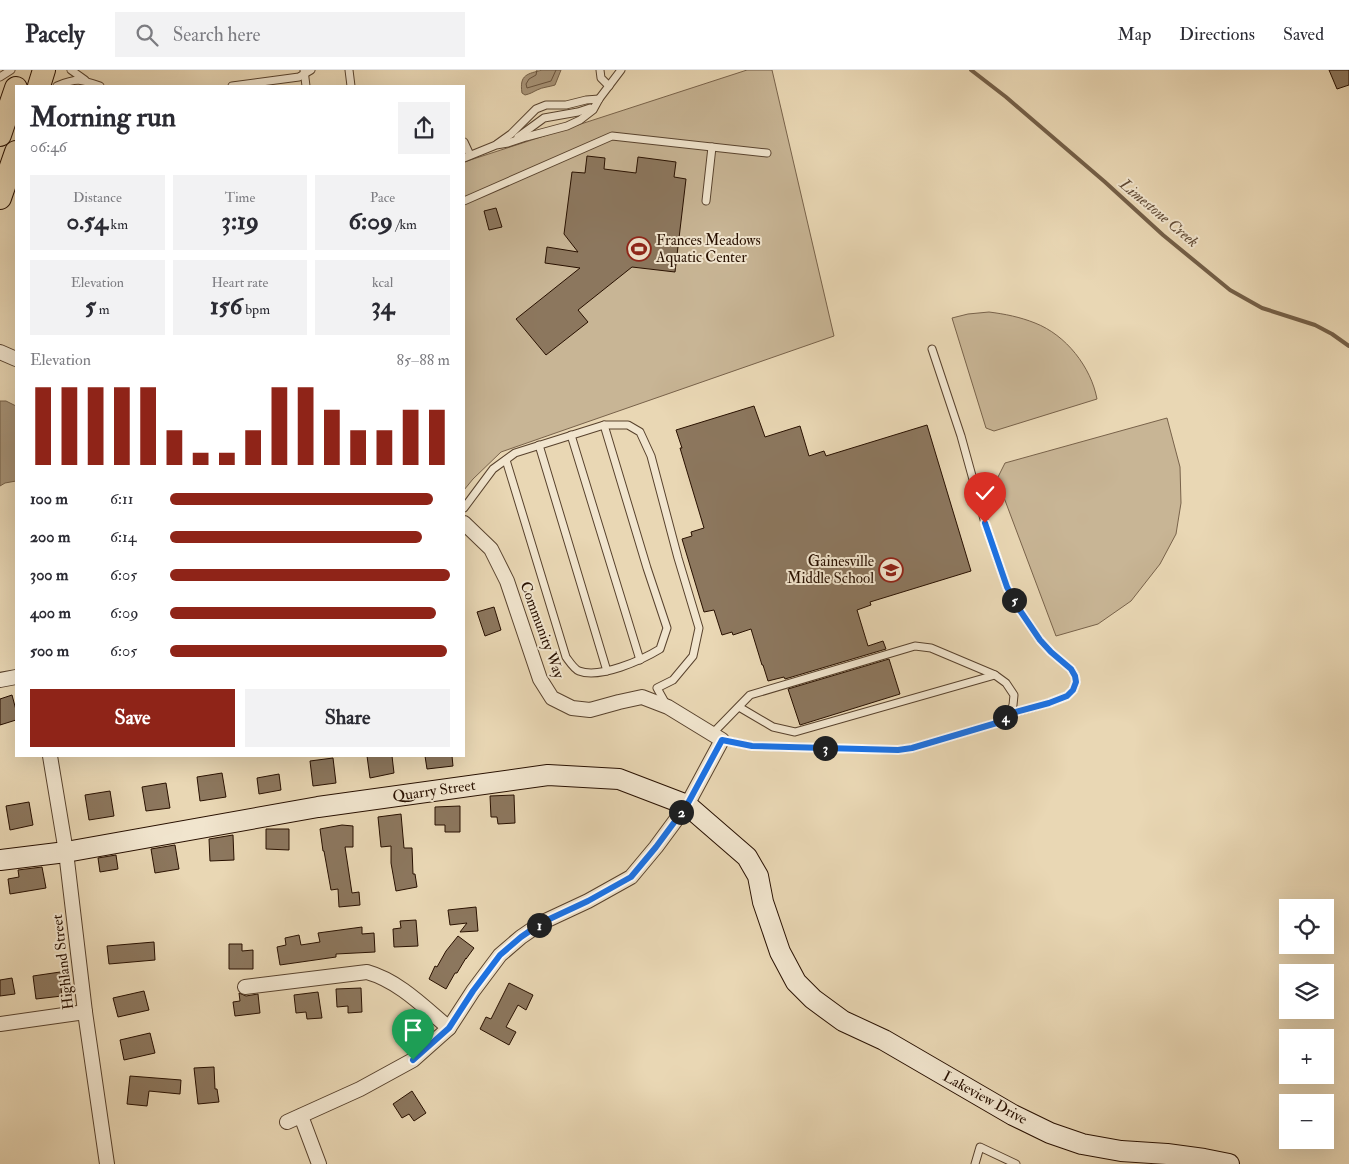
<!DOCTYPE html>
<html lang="en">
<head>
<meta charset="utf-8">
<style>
	:root { --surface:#fff; --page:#f2f2f3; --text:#2b2b33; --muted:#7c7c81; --line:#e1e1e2; --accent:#8f2418 }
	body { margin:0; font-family:"IM FELL Double Pica",serif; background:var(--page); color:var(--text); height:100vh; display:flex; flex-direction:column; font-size:19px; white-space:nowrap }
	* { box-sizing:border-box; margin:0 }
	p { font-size:16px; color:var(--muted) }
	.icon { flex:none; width:28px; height:28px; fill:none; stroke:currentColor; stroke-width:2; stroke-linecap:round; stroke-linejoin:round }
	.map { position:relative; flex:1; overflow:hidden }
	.details { position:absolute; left:15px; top:15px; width:450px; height:672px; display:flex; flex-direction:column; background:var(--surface); border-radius:0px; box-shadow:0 5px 20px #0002 }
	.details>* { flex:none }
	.tools { position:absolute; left:1279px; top:829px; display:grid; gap:10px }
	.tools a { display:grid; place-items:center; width:55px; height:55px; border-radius:0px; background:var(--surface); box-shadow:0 5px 20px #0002; font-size:25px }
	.pin { position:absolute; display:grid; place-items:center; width:42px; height:42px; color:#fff; margin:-51px -21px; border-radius:50% 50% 50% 0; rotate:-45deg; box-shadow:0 0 5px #0007 }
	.pin .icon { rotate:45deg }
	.km { position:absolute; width:25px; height:25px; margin:-12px; border-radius:50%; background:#222; color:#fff; font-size:14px; line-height:25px; text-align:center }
	.round { display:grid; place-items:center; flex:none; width:52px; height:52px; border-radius:0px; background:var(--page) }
	.headline { display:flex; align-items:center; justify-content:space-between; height:85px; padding:0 15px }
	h1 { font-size:28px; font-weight:800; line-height:38px }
	.stats { display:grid; grid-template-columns:repeat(3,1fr); gap:8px; height:85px; padding:5px 15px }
	.stats div { display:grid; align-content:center; border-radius:0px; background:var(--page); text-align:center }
	.stats b { font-size:25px; font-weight:800 }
	.stats small { font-size:14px; font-weight:400 }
	.stats p { font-size:14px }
	.chart { height:140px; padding:10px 15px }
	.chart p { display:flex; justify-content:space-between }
	.chart svg { width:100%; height:90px; margin-top:5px; stroke:var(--accent); stroke-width:6 }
	.cta { display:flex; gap:10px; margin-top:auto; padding:10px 15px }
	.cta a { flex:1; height:58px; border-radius:0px; background:var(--accent); color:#fff; font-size:20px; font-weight:800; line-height:58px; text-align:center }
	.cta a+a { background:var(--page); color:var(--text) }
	ul { padding:0 15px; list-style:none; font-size:16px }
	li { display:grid; grid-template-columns:80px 60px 1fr; align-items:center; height:38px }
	li i { height:12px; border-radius:6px; background:var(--accent) }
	header { display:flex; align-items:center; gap:30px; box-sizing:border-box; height:70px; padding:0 25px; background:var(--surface); border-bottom:1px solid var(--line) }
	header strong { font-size:24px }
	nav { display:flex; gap:28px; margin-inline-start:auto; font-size:18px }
	.search { width:350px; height:45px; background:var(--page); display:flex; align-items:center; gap:12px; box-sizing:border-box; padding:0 18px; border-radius:0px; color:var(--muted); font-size:19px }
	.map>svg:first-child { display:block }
	.green { fill:#c8b595; stroke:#78624a }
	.water { fill:#a79377; stroke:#745f47 }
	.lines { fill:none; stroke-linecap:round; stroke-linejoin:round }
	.shore { stroke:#68523c; stroke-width:1 }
	.stream { stroke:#745f47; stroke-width:4 }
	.building { fill:#8c775e; stroke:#281000 }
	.lane-casing { stroke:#58422d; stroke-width:9 }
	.street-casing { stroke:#58422d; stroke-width:16 }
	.secondary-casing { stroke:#281000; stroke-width:22 }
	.primary-casing { stroke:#281000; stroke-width:24 }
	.lane { stroke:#f1e5ce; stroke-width:7 }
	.street { stroke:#f1e5ce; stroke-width:14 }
	.secondary { stroke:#f1e5ce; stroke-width:20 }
	.primary { stroke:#e9d7b4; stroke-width:22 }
	.route-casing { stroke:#fff; stroke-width:10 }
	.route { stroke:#1a73e8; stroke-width:6 }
	.labels { text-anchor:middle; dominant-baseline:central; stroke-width:4; stroke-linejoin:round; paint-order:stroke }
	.poi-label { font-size:15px; fill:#281000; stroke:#f1e5ce; text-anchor:start }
	.street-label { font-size:15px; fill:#281000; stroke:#f1e5ce }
	.water-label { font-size:16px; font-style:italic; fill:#614b36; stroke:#f1e5ce }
</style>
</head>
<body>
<header>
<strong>Pacely</strong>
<div class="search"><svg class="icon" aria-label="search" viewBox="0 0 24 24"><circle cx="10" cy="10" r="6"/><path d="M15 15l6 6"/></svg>Search here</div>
<nav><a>Map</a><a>Directions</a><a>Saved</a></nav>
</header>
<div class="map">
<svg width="1349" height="1094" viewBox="0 0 1349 1094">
	<rect width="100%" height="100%" fill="#e9d7b4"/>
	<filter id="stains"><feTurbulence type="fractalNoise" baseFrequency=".004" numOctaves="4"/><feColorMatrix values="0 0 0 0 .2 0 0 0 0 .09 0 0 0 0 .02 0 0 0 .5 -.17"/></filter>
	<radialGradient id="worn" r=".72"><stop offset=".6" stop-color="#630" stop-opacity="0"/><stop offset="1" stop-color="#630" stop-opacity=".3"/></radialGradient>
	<g class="green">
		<path d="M747 0H772L834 266 501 382 473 409 464 420V92Z"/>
		<path d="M989 242C1005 244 1020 247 1035 253 1066 265 1091 297 1097 329L994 361 986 358 952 248 968 244Z"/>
		<path d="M1167 348 1180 397 1181 433 1176 464 1160 494 1131 531 1098 554 1056 566 997 409 1005 393Z"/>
	</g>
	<g class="water">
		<path d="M542 0H561L555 15C549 17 543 17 537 20 533 22 530 24 525 25L522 23C519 4 528 4 542 0Z"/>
		<path d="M0 331H6L16 336V411L5 413 0 416Z"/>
	</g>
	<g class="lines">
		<path class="shore" d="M537 0 536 5 529 9 526 14 527 18 551 11 556 0"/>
		<path class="stream" d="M971 0 1006 27 1105 112 1163 165 1230 220 1262 238 1315 255 1332 264 1349 276"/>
	</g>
	<g class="building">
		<path d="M1329 0H1349V15L1337 19Z"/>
		<path d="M587 86 605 88 604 99 636 103 638 87 676 92 674 107 686 109 675 202 632 197 578 240 588 252 546 285 516 249 580 198 545 193 547 177 578 182 564 164 572 102 585 103Z"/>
		<path d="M496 138 502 157 489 160 484 141Z"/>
		<path d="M754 336 765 367 800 356 809 386 824 381 826 386 927 355 971 501 870 532 871 535 857 540 868 576 883 571 886 579 785 609 784 607 768 611 763 595H762L751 559 733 565 732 562 722 565 714 540 704 542 682 469 692 466 691 462 704 458 680 378H682L676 360Z"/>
		<path d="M494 537 501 560 485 566 477 542Z"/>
		<path d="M889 589 900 624 800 655 788 619Z"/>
		<path d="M12 625 16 640V650L0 655V629Z"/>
		<path d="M367 686H392L394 703 370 708Z"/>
		<path d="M425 686H452L453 696 427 699Z"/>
		<path d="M333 688 336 713 313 716 310 691Z"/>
		<path d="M222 703 226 727 200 731 197 707Z"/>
		<path d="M279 704 281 720 259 724 257 708Z"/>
		<path d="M166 713 170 738 146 741 142 717Z"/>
		<path d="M110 721 114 746 89 750 85 725Z"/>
		<path d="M514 725 515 753 498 754 497 747H491L490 726Z"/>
		<path d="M29 732 33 755 10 760 6 736Z"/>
		<path d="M460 736V762H445V755H435V737Z"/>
		<path d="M401 744 404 778H412L413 804H415L417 817 396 821 391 793V776L381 777 378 747Z"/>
		<path d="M342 755 353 756V777H345L352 823 359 822 360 835 339 837 338 819 331 820 324 781H323L320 759Z"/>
		<path d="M266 759H289V780L266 779Z"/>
		<path d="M233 765 234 790 210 791 209 769Z"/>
		<path d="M175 775 179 799 155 803 151 779Z"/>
		<path d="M116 785 118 799 100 802 98 788Z"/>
		<path d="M42 797 46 818 10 824 8 809 19 807 18 800Z"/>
		<path d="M476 837 478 861 460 862 467 853 450 855 448 840Z"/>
		<path d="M416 850 418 876 394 877 393 859 401 858 400 851Z"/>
		<path d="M362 857V864L374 863 375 882 336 884V887L280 895 277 877 286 875 285 868 299 865 301 875 320 872 318 863Z"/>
		<path d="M458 866 474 878 466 889V888L457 903H455L446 919 429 909 435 896 437 897 446 881Z"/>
		<path d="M154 872 155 890 109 894 107 876Z"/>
		<path d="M229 874H242V881L253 880V899H229Z"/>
		<path d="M67 901 70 916 61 918 62 926 36 929 33 906Z"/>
		<path d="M12 908 15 924 0 926V910Z"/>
		<path d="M509 913 533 925 526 940 518 935 506 957 516 962 509 975 480 959 486 947 491 949Z"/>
		<path d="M361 918 362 942 348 943V936L337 937 336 919Z"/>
		<path d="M144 921 149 940 118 947 113 928Z"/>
		<path d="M318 922 322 948 307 949 306 942 296 943 294 925Z"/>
		<path d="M239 923 246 926 258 924 260 943 235 946 233 932 240 931Z"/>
		<path d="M150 963 155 983 124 990 120 970Z"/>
		<path d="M214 997 215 1019H217L219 1032 198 1034 194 998Z"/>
		<path d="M130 1006 181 1010 180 1024 149 1021 147 1036 127 1034Z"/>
		<path d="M412 1021 426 1043 414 1051 409 1044 402 1048 393 1034Z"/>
	</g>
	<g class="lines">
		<g class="lane-casing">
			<g id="lane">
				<path d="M71 0 85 10"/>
				<path d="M304 0 306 16"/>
				<path d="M349 0 351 16"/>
				<path d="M600 0 601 8 609 16"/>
				<path d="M0 7 11 0"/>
				<path d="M57 16C77 8 80 9 100 16"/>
				<path d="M232 16 299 7 311 0"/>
				<path d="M518 67 544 48 578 42 590 38"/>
				<path d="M464 72 470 85"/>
				<path d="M497 74 511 64 536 39 546 35H566L586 30 599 29"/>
				<path d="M464 88 496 75 508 73 526 67 567 56 580 50 593 40 599 29 621 0"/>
				<path d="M464 131 612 66 767 83"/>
				<path d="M706 131 712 77"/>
				<path d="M932 279 961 366 985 453 1007 517 1019 539 1040 570 1051 582 1071 599 1075 606 1076 612 1073 620 1067 626 1049 633 1009 644"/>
				<path d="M571 365 640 590"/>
				<path d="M539 375 607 601"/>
				<path d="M506 390 566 587C569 591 574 599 579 601 600 609 642 590 660 579L667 558 647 498 604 355"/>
				<path d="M464 438 493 399 515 383 604 355H628L640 362 651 386 678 488 699 558 693 586 673 610 657 618 667 636"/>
				<path d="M739 637 773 657 795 662 995 605"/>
				<path d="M712 664 750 625 915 576 931 578 995 605 1006 613 1014 625 1013 635 1009 644 1000 652 912 678 898 680 752 676 722 670"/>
				<path d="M975 1094 980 1077 1016 1094"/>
			</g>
		</g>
		<g class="street-casing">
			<g id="street">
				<path d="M0 282 16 289"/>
				<path d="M0 610 16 607"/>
				<path d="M50 686 66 782 85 942 107 1094"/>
				<path d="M245 917 367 902C399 911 424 937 449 958"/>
				<path d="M0 954 85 942"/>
				<path d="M301 1046 319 1094"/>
				<path d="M287 1052 360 1019 413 990 449 958 473 921 500 885 521 867 543 852 588 831 631 807 656 777 687 735 722 670 668 637 642 627 619 632 590 640 572 638 552 628 540 609 507 511 491 479 464 453"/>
			</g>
		</g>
		<g class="secondary-casing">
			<path id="secondary" d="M0 790 66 782 318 737 548 705 619 709 687 735 747 787 758 806 763 832 780 882 796 912 813 929 843 951 884 970 1013 1045 1050 1063 1082 1074 1121 1081 1167 1084 1204 1089 1229 1094"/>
		</g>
		<g class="primary-casing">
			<g id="primary">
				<path d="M39 16 44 0"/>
				<path d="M0 65 16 18"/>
				<path d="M0 128 16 82"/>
			</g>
		</g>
		<use href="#lane" class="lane"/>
		<use href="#street" class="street"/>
		<use href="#secondary" class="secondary"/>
		<use href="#primary" class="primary"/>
	</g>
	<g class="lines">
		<g class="route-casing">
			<path id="route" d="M413 990 449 958 473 921 500 885 521 867 543 852 588 831 631 807 656 777 687 735 722 670 752 676 898 680 912 678 1000 652 1008 644 1049 633 1067 626 1073 620 1076 612 1075 606 1071 599 1051 582 1040 570 1019 539 1007 517 985 453"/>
		</g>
		<use href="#route" class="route"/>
	</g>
	<defs>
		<g id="stadium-ring" transform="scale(1.25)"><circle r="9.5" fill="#f1e5ce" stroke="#8f2418" stroke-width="1.5"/><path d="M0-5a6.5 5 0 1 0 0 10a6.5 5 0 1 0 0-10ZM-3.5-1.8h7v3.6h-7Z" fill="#8f2418"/></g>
		<g id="school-ring" transform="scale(1.25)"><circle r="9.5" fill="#f1e5ce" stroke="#8f2418" stroke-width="1.5"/><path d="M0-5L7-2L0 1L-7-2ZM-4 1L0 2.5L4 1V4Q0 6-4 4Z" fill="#8f2418"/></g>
	</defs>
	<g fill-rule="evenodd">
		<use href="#stadium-ring" x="639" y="179"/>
		<use href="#school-ring" x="891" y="500"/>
	</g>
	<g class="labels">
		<g class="poi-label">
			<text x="656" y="170">Frances Meadows<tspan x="656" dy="17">Aquatic Center</tspan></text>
			<text x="874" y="491" text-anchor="end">Gainesville<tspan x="874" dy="17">Middle School</tspan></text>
		</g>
		<g class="street-label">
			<text transform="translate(542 560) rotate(70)">Community Way</text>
			<text transform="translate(434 721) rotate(-8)">Quarry Street</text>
			<text transform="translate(63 892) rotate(-97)">Highland Street</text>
			<text transform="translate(985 1028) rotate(29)">Lakeview Drive</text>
		</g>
		<g class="water-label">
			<text transform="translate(1159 143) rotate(40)">Limestone Creek</text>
		</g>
	</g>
	<rect width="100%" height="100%" filter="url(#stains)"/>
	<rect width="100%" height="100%" fill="url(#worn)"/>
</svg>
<div class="tools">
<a><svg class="icon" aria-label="locate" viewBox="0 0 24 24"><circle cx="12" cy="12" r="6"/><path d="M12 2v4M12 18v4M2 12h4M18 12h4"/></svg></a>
<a><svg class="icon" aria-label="layers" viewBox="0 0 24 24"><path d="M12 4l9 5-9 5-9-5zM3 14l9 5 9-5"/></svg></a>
<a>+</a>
<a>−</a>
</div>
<div class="pin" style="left:413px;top:990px;background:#1e9e55"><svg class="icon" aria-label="arrive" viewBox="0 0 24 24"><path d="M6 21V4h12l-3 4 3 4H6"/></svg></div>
<div class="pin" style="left:985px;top:453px;background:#d93025"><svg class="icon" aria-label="check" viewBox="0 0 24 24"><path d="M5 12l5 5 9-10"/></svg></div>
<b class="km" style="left:539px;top:855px">1</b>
<b class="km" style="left:681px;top:742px">2</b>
<b class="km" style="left:825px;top:678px">3</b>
<b class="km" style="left:1005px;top:647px">4</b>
<b class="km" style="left:1014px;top:530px">5</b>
<section class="details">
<div class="headline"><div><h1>Morning run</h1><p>06:46</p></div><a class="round"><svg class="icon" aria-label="share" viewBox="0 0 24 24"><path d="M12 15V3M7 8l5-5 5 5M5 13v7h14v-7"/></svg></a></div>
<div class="stats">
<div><p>Distance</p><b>0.54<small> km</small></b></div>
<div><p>Time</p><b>3:19</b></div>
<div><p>Pace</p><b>6:09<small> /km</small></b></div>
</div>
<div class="stats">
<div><p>Elevation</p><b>5<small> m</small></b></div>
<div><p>Heart rate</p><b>156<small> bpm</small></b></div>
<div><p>kcal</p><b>34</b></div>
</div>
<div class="chart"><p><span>Elevation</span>85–88 m</p>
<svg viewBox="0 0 160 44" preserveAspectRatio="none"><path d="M5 44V6M15 44V6M25 44V6M35 44V6M45 44V6M55 44V27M65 44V38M75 44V38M85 44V27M95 44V6M105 44V6M115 44V17M125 44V27M135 44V27M145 44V17M155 44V17"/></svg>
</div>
<ul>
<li><b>100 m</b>6:11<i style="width:94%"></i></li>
<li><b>200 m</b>6:14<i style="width:90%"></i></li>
<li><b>300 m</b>6:05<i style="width:100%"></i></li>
<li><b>400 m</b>6:09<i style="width:95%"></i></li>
<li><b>500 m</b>6:05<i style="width:99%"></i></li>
</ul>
<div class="cta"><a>Save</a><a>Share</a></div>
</section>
</div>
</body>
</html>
